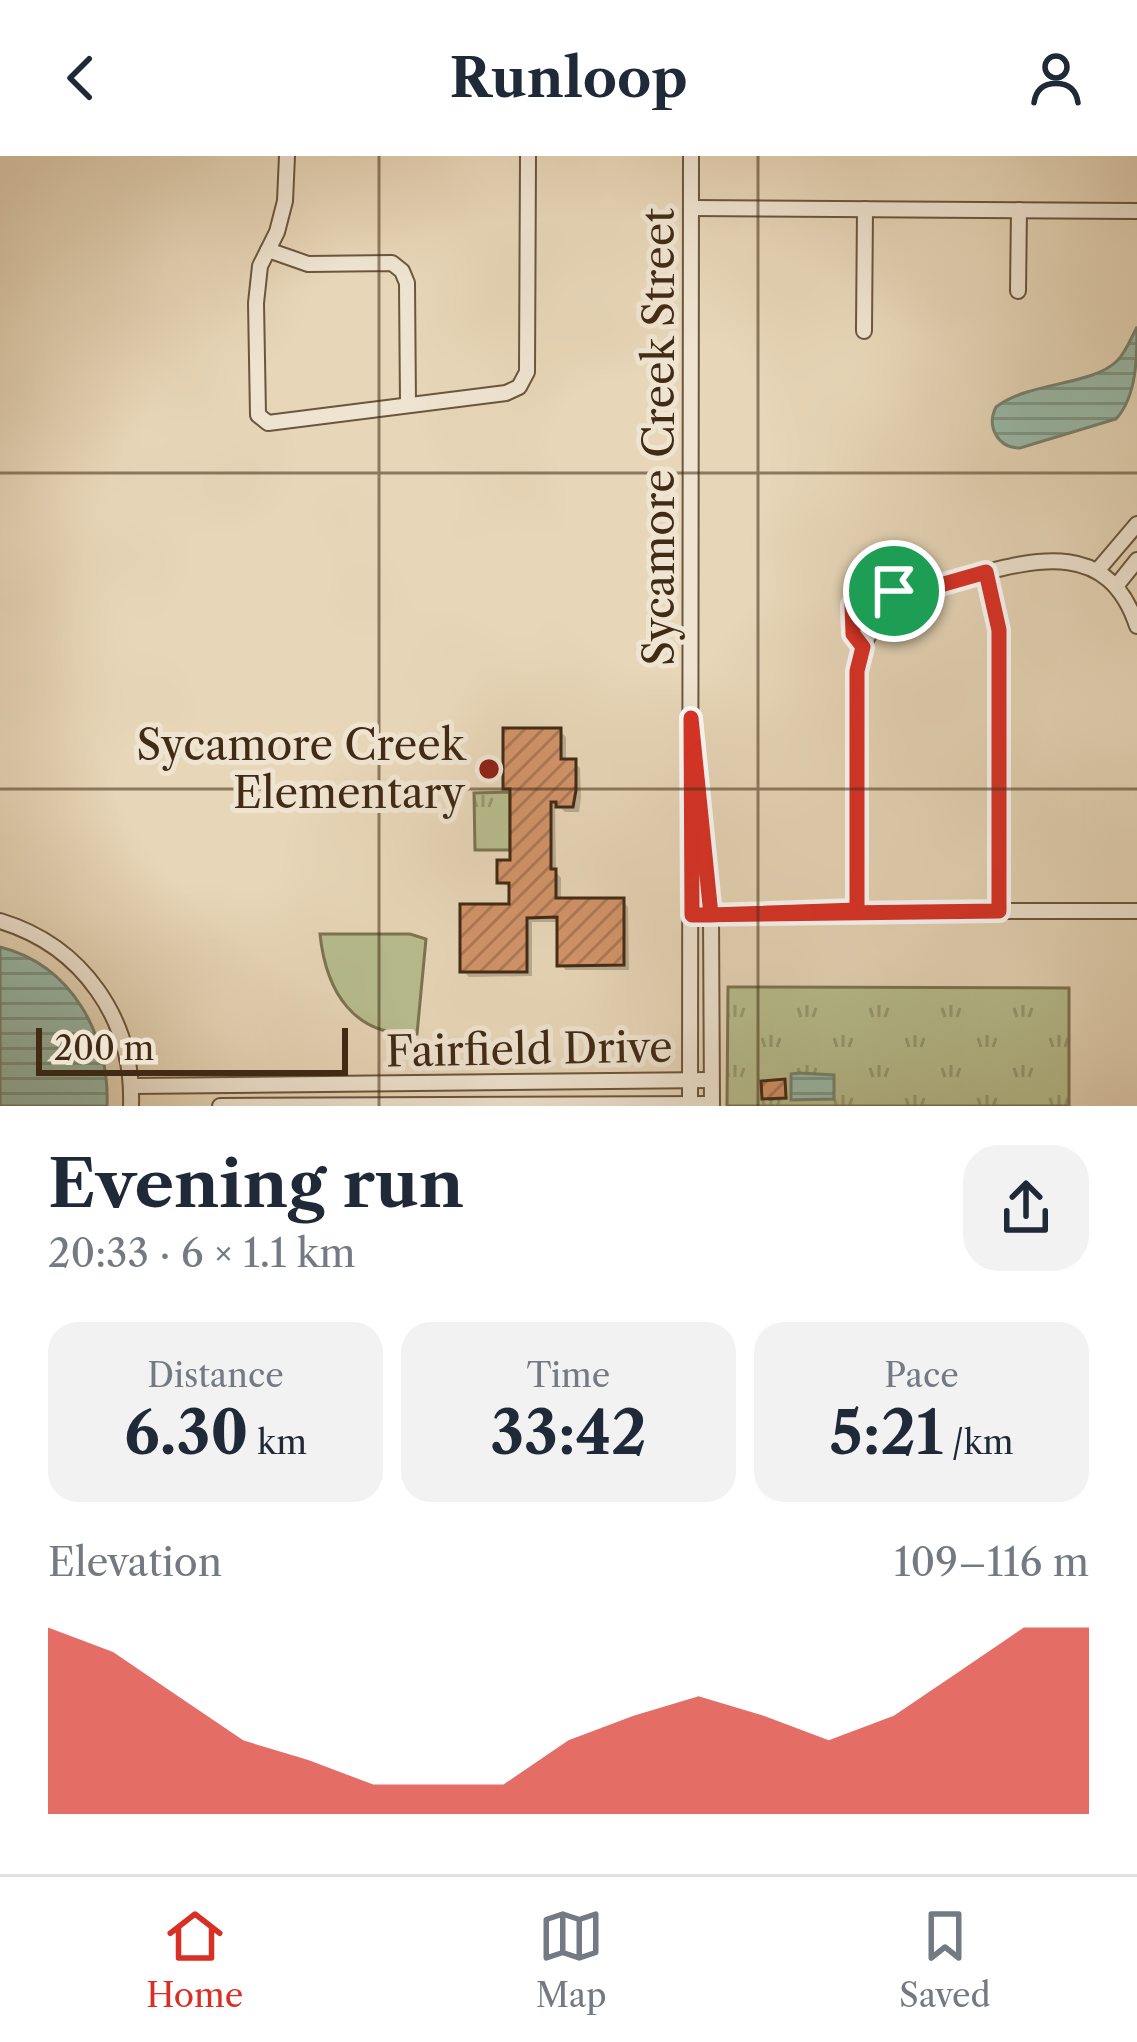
<!DOCTYPE html>
<html lang="en">
<head>
<meta charset="utf-8">
<style>
	:root { --surface:#fff; --page:#f2f2f3; --text:#1f2937; --muted:#747a83; --line:#e0e1e3; --accent:#d93025 }
	body { margin:0; font-family:"Libre Caslon Text",serif; background:var(--page); color:var(--text); height:100vh; display:flex; flex-direction:column; font-size:45px; white-space:nowrap }
	* { box-sizing:border-box; margin:0 }
	p { font-size:39px; color:var(--muted) }
	.icon { flex:none; width:66px; height:66px; fill:none; stroke:currentColor; stroke-width:2; stroke-linecap:round; stroke-linejoin:round }
	.map { position:relative; height:950px; overflow:hidden }
	.side { display:flex; flex-direction:column; background:var(--surface); flex:1 }
	.side>* { flex:none }
	.scale { position:absolute; left:36px; bottom:30px; width:312px; box-sizing:border-box; padding-left:12px; border:6px solid #422b15; border-top:0; font-size:33px; line-height:42px; white-space:nowrap; color:#422b15; -webkit-text-stroke:9px #efe4d1; paint-order:stroke }
	.pin { position:absolute; display:grid; place-items:center; width:102px; height:102px; color:#fff; margin:-51px; border:6px solid #fff; border-radius:50%; box-shadow:0 3px 12px #0007 }
	.round { display:grid; place-items:center; flex:none; width:126px; height:126px; border-radius:36px; background:var(--page) }
	.summary { display:flex; align-items:center; justify-content:space-between; height:204px; padding:0 48px }
	h1 { font-size:66px; font-weight:800; line-height:90px }
	.metrics { display:grid; grid-template-columns:repeat(3,1fr); gap:18px; height:204px; padding:12px 48px }
	.metrics div { display:grid; align-content:center; border-radius:30px; background:var(--page); text-align:center }
	.metrics b { font-size:60px; font-weight:800 }
	.metrics small { font-size:33px; font-weight:400 }
	.metrics p { font-size:33px }
	.chart { height:336px; padding:24px 48px }
	.chart p { display:flex; justify-content:space-between }
	.chart svg { width:100%; height:216px; margin-top:12px; fill:var(--accent); opacity:.7 }
	header { display:flex; justify-content:space-between; align-items:center; height:156px; padding:0 48px; background:var(--surface); font-size:54px; font-weight:800 }
	.tab-bar { display:flex; justify-content:space-around; align-items:center; height:168px; border-top:3px solid var(--line); background:var(--surface); font-size:33px; color:var(--muted) }
	.tab-bar a { display:grid; justify-items:center; gap:6px }
	.tab-bar .selected { color:var(--accent) }
	.map>svg:first-child { display:block }
	.grass { fill:#b7bd8e; stroke:#7c7452; stroke-width:3 }
	.park { fill:url(#park-tufts); stroke:#7c7452; stroke-width:3 }
	.water { fill:url(#water-rules); stroke:#76816e; stroke-width:3 }
	.shadow { fill:#0003 }
	.building { fill:url(#building-hatch); stroke:#422b15; stroke-width:3 }
	.lines { fill:none; stroke-linecap:round; stroke-linejoin:round }
	.minor-casing { stroke:#6b563e; stroke-width:18 }
	.minor { stroke:#efe4d1; stroke-width:14 }
	.route-casing { stroke:#fff; stroke-width:24 }
	.route { stroke:#d93025; stroke-width:15 }
	.grid { fill:none; stroke:#422b15; stroke-width:3; stroke-opacity:0.55 }
	.poi-dot { fill:#8f2418; stroke:#efe4d1; stroke-width:4.5 }
	.labels { text-anchor:middle; dominant-baseline:central; stroke-width:10; stroke-linejoin:round; paint-order:stroke }
	.street-label { font-size:42px; fill:#422b15; stroke:#efe4d1 }
	.poi-label { font-size:42px; fill:#422b15; stroke:#efe4d1; text-anchor:end }
</style>
</head>
<body>
<header><svg class="icon" aria-label="back" viewBox="0 0 24 24"><path d="M15 5l-7 7 7 7"/></svg>Runloop<svg class="icon" aria-label="person" viewBox="0 0 24 24"><circle cx="12" cy="8" r="4"/><path d="M4 21q1-7 8-7t8 7"/></svg></header>
<div class="map">
<svg width="1137" height="950" viewBox="0 0 1137 950">
	<defs>
		<pattern id="park-tufts" width="24" height="20" patternUnits="userSpaceOnUse" patternTransform="scale(3)"><rect width="24" height="20" fill="#b7bd8e"/><path d="M3 7l-1-3M5 7V3M7 7l1-3M15 17l-1-3M17 17v-4M19 17l1-3" fill="none" stroke="#969a73"/></pattern>
		<pattern id="water-rules" width="6" height="5" patternUnits="userSpaceOnUse" patternTransform="scale(3)"><rect width="6" height="5" fill="#98baa9"/><path d="M0 2.5h6" fill="none" stroke="#7e9788"/></pattern>
		<pattern id="building-hatch" width="6" height="6" patternUnits="userSpaceOnUse" patternTransform="scale(3)"><rect width="6" height="6" fill="#d3946a"/><path d="M-1 1l2-2M0 6l6-6M5 7l2-2" fill="none" stroke="#ad7956"/></pattern>
	</defs>
	<rect width="100%" height="100%" fill="#e7d6b8"/>
	<filter id="stains"><feTurbulence type="fractalNoise" baseFrequency=".00167" numOctaves="4"/><feColorMatrix values="0 0 0 0 .2 0 0 0 0 .09 0 0 0 0 .02 0 0 0 .5 -.17"/></filter>
	<radialGradient id="worn" r=".72"><stop offset=".6" stop-color="#630" stop-opacity="0"/><stop offset="1" stop-color="#630" stop-opacity=".3"/></radialGradient>
	<path class="grass" d="M320 778H410L426 783 417 878C354 881 326 836 320 778Z"/>
	<g class="park">
		<path d="M510 636V694H475L474 637Z"/>
		<path d="M728 831 1069 832V950H727Z"/>
	</g>
	<g class="water">
		<path d="M1137 171C1137 201 1137 240 1116 263L1020 292C998 292 986 271 996 251 1031 225 1091 230 1117 205 1126 196 1131 182 1137 171Z"/>
		<path d="M0 791C72 809 110 880 107 950H0Z"/>
		<path d="M799 917 834 919V943L791 944V918Z"/>
	</g>
	<g class="shadow">
		<path d="M560 575 566 581V606H574L580 612 581 642 579 656H565L555 646 556 716 561 722V745H622L628 751 629 814H566L560 808V766H532V820L469 821 463 815 512 751V732L500 726 513 707V639L506 632Z"/>
		<path d="M784 926 788 944 769 945 765 942Z"/>
	</g>
	<g class="building">
		<path d="M503 572H561V603H576V634L573 651H556V646H551V713H556V742H624V809L557 810V761L527 762V816H460V748H509V727H497V704H510V633H503Z"/>
		<path d="M785 923 786 942 762 943 761 925Z"/>
	</g>
	<g class="lines">
		<g class="minor-casing">
			<g id="minor">
				<path d="M287 0 285 45 277 76 260 110 256 147 258 259 268 267 506 237 519 231 527 216 528 0"/>
				<path d="M692 52 1137 55"/>
				<path d="M268 94 308 108 392 107 402 115 407 127 408 249"/>
				<path d="M1018 135 1019 54"/>
				<path d="M864 175 865 53"/>
				<path d="M1097 415 1137 368"/>
				<path d="M986 416 999 474V755"/>
				<path d="M1117 429 1137 404"/>
				<path d="M863 491 853 478V445L894 435 909 438"/>
				<path d="M700 650 711 759 712 950"/>
				<path d="M857 755 858 515C861 494 868 474 883 457 906 434 937 429 967 421 1036 403 1108 383 1137 470"/>
				<path d="M692 759 857 755H1137"/>
				<path d="M0 765C83 790 134 864 131 950"/>
				<path d="M132 930 711 924"/>
				<path d="M220 950 712 948"/>
				<path d="M690 950 691 0"/>
			</g>
		</g>
		<use href="#minor" class="minor"/>
	</g>
	<g class="lines">
		<g class="route-casing">
			<path id="route" d="M894 435 862 442 852 449 853 478 863 491 857 515V754L711 759 691 562 692 759 999 755V474L986 416 909 438 894 435"/>
		</g>
		<use href="#route" class="route"/>
	</g>
	<path class="grid" d="M379 0V950M758 0V950M0 317H1137M0 633H1137"/>
	<circle class="poi-dot" cx="489" cy="613" r="12"/>
	<g class="labels">
		<g class="street-label">
			<text transform="translate(659 281) rotate(-90)">Sycamore Creek Street</text>
			<text transform="translate(529 893) rotate(-1)">Fairfield Drive</text>
		</g>
		<g class="poi-label">
			<text x="465" y="589">Sycamore Creek<tspan x="465" dy="48">Elementary</tspan></text>
		</g>
	</g>
	<rect width="100%" height="100%" filter="url(#stains)"/>
	<rect width="100%" height="100%" fill="url(#worn)"/>
</svg>
<div class="scale">200 m</div>
<div class="pin" style="left:894px;top:435px;background:#1e9e55"><svg class="icon" aria-label="arrive" viewBox="0 0 24 24"><path d="M6 21V4h12l-3 4 3 4H6"/></svg></div>
</div>
<section class="side">
<div class="summary"><div><h1>Evening run</h1><p>20:33 · 6 × 1.1 km</p></div><a class="round"><svg class="icon" aria-label="share" viewBox="0 0 24 24"><path d="M12 15V3M7 8l5-5 5 5M5 13v7h14v-7"/></svg></a></div>
<div class="metrics">
<div><p>Distance</p><b>6.30<small> km</small></b></div>
<div><p>Time</p><b>33:42</b></div>
<div><p>Pace</p><b>5:21<small> /km</small></b></div>
</div>
<div class="chart"><p><span>Elevation</span>109–116 m</p>
<svg viewBox="0 0 160 44" preserveAspectRatio="none"><path d="M0 44V6L10 11L20 20L30 29L40 33L50 38L60 38L70 38L80 29L90 24L100 20L110 24L120 29L130 24L140 15L150 6L160 6V44z"/></svg>
</div>
</section>
<nav class="tab-bar">
<a class="selected"><svg class="icon" aria-label="home" viewBox="0 0 24 24"><path d="M3 11l9-7 9 7M6 9v11h12V9"/></svg>Home</a>
<a><svg class="icon" aria-label="map" viewBox="0 0 24 24"><path d="M3 6l6-2 6 2 6-2v14l-6 2-6-2-6 2zM9 4v14M15 6v14"/></svg>Map</a>
<a><svg class="icon" aria-label="saved" viewBox="0 0 24 24"><path d="M7 4h10v16l-5-4-5 4z"/></svg>Saved</a>
</nav>
</body>
</html>
